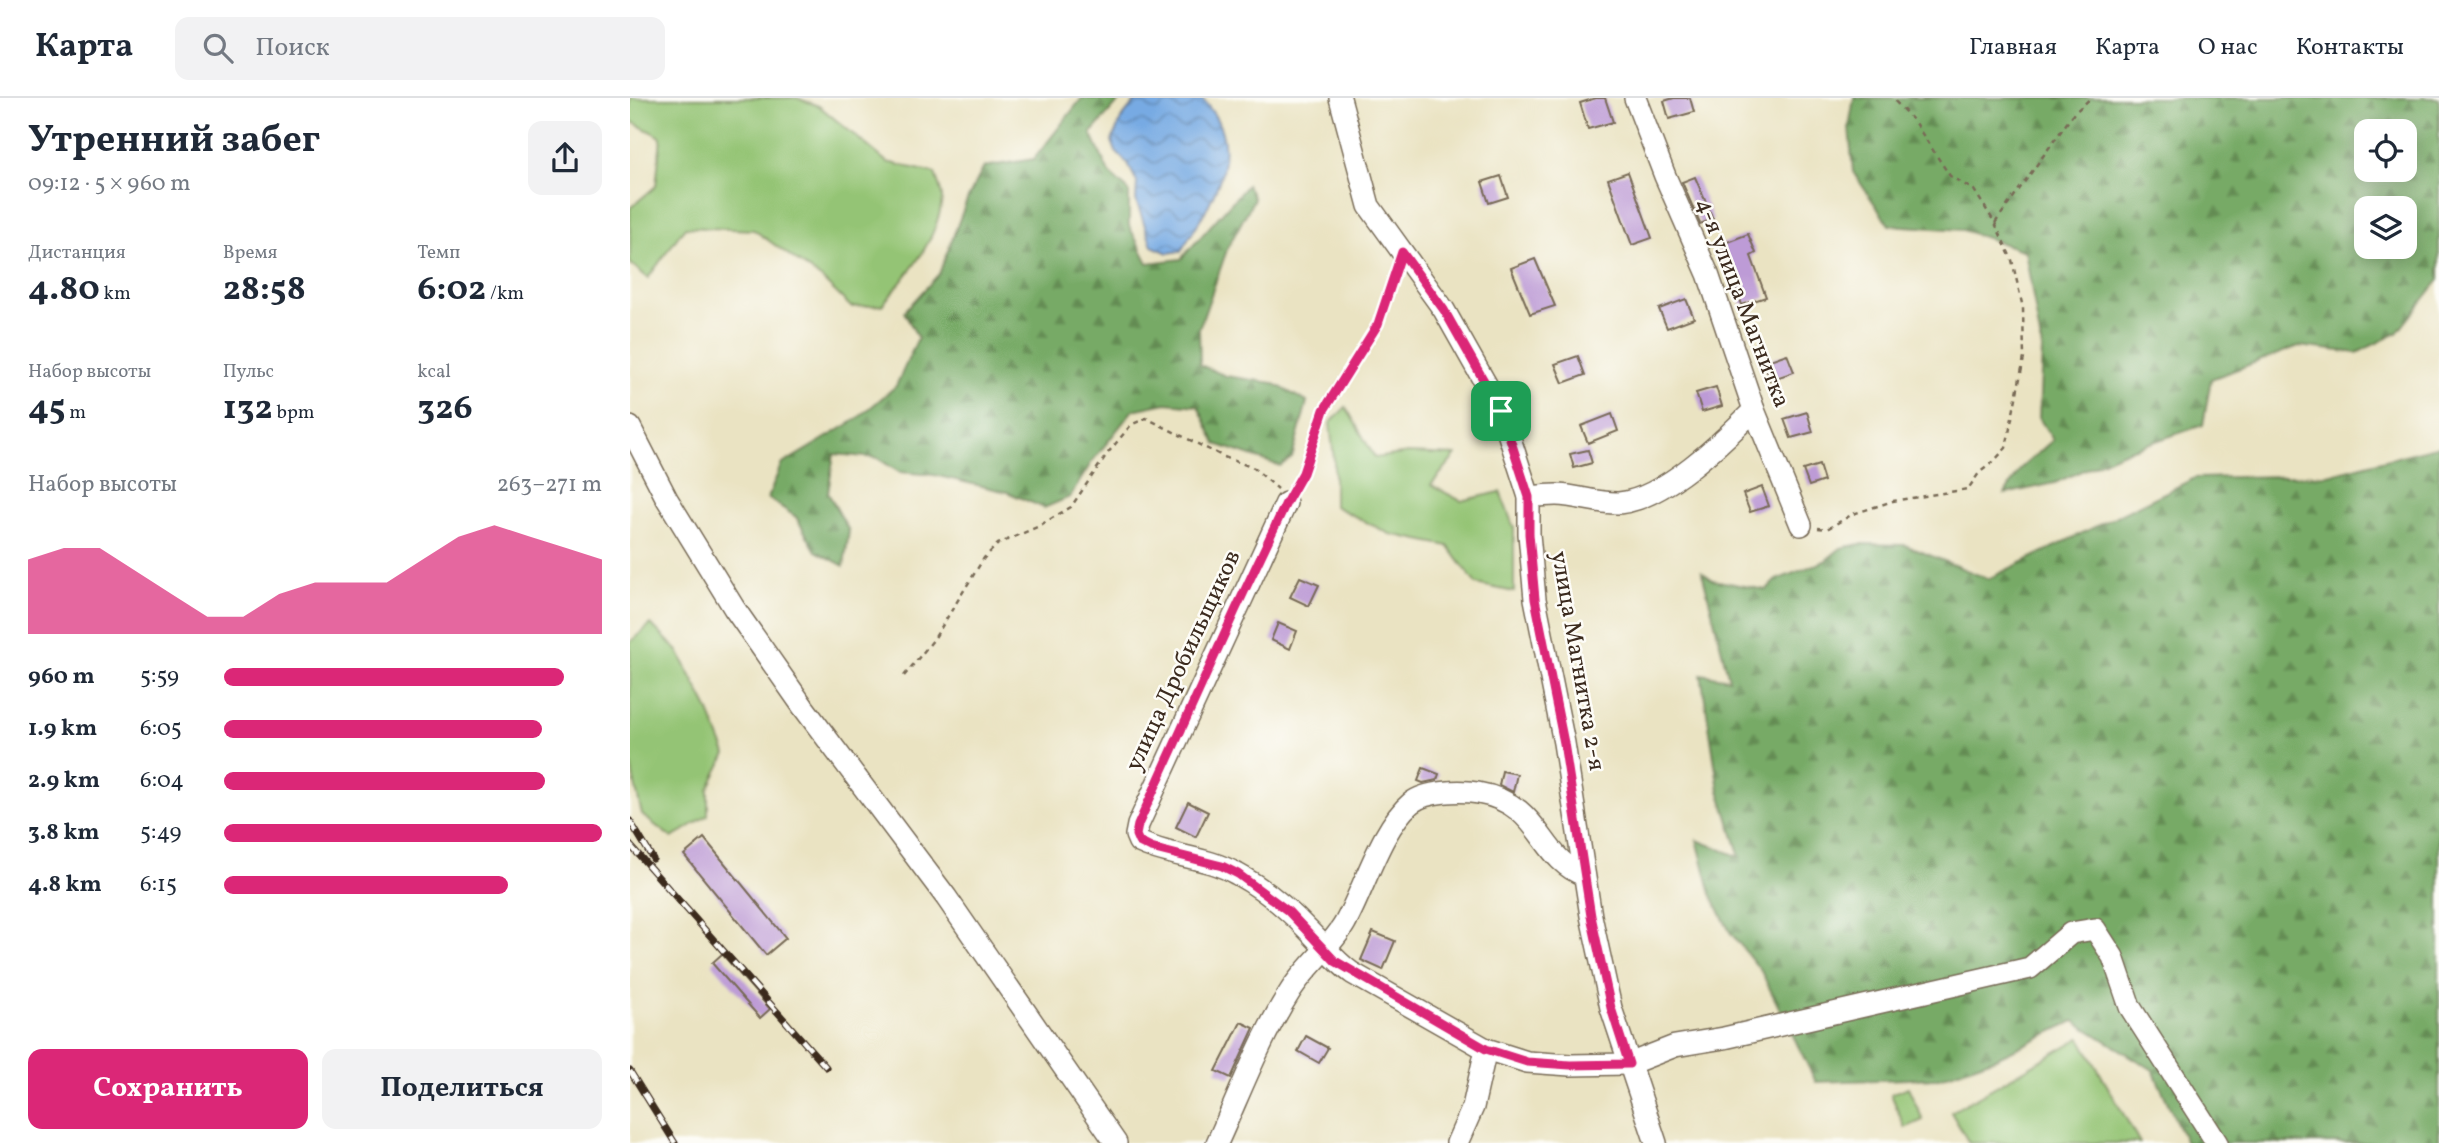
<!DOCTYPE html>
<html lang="ru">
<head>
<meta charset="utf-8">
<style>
	:root { --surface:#fff; --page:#f2f2f3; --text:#1f2937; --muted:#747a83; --line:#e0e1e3; --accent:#db2777 }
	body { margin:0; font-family:Vollkorn,serif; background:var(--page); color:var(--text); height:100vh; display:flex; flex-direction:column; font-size:26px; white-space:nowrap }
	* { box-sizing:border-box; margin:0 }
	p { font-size:23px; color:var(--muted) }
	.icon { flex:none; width:38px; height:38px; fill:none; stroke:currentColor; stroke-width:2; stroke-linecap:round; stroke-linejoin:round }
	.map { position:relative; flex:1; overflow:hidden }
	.details { display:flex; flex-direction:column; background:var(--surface); width:630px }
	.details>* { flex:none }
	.fabs { position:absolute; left:1724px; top:21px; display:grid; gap:14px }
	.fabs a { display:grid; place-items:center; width:63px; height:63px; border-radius:14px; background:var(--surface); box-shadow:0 4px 18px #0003; font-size:35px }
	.pin { position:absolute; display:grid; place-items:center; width:60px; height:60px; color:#fff; margin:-30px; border-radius:14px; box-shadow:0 4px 10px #0006 }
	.round { display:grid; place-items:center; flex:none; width:74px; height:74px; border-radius:14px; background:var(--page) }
	.overview { display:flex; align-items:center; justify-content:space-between; height:119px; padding:0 28px }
	h1 { font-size:38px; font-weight:700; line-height:52px }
	.figures { display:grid; grid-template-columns:repeat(3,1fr); gap:10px; height:119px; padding:7px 28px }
	.figures div { display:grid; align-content:center }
	.figures b { font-size:35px; font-weight:700 }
	.figures small { font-size:19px; font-weight:400 }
	.figures p { font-size:19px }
	.chart { height:196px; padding:14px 28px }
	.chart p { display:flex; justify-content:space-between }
	.chart svg { width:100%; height:126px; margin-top:7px; fill:var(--accent); opacity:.7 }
	.button { display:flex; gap:14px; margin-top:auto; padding:14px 28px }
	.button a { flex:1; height:80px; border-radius:14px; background:var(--accent); color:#fff; font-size:28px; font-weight:700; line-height:80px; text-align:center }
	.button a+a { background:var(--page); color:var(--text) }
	ul { padding:0 28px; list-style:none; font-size:23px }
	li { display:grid; grid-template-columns:112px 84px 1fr; align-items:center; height:52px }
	li i { height:18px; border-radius:9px; background:var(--accent) }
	header { display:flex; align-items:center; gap:42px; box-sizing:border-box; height:98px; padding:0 35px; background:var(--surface); border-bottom:2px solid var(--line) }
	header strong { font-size:33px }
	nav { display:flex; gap:38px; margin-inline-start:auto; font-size:24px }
	.search { width:490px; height:63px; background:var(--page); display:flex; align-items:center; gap:18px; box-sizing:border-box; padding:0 24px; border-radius:14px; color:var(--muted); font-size:26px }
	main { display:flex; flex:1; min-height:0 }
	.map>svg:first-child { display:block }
	.grass { fill:#94c474; stroke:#687749; stroke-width:2 }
	.forest { fill:url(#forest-firs); stroke:#596a42; stroke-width:2; fill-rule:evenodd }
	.water { fill:url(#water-waves); stroke:#596a80; stroke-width:2 }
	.building { fill:#bd9bd6 }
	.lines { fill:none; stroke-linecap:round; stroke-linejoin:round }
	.minor-casing { stroke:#786b57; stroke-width:24 }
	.path { stroke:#786b57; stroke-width:2.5; stroke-dasharray:5 5; stroke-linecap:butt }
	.minor { stroke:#fff; stroke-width:21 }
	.rail-casing { stroke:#3b2a1e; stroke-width:7 }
	.rail { stroke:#fdfcf7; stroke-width:4.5; stroke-dasharray:13; stroke-linecap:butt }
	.route-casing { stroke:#fff; stroke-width:14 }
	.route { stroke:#db2777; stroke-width:9 }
	.labels { text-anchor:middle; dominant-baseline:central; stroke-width:5; stroke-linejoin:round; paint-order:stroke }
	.street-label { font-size:24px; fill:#3b2a1e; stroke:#fdfcf7 }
</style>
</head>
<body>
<header>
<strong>Карта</strong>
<div class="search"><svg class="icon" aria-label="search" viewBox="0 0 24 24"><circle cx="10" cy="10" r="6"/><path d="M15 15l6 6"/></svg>Поиск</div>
<nav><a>Главная</a><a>Карта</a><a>О нас</a><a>Контакты</a></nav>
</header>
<main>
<section class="details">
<div class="overview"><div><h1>Утренний забег</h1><p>09:12 · 5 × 960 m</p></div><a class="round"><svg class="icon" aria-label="share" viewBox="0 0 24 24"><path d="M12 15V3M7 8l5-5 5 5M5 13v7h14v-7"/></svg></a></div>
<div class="figures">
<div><p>Дистанция</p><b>4.80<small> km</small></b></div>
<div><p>Время</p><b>28:58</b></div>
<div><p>Темп</p><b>6:02<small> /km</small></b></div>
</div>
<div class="figures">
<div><p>Набор высоты</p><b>45<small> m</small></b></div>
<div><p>Пульс</p><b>132<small> bpm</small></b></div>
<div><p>kcal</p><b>326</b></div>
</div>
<div class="chart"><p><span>Набор высоты</span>263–271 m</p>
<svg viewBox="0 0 160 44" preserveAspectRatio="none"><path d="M0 44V18L10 14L20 14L30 22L40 30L50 38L60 38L70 30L80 26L90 26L100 26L110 18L120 10L130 6L140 10L150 14L160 18V44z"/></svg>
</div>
<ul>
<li><b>960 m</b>5:59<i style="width:90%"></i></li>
<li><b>1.9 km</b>6:05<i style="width:84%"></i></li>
<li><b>2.9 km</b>6:04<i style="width:85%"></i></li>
<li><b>3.8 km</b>5:49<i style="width:100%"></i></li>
<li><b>4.8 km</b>6:15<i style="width:75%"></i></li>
</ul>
<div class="button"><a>Сохранить</a><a>Поделиться</a></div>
</section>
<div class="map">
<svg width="1809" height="1045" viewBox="0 0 1809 1045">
	<defs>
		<pattern id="forest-firs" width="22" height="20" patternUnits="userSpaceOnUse" patternTransform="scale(1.75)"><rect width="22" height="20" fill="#7a6"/><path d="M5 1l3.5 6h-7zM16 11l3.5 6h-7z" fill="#638b53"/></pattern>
		<pattern id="water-waves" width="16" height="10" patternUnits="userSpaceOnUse" patternTransform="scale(1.75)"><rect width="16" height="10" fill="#77aae3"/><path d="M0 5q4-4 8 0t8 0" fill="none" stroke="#638bb7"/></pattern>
	</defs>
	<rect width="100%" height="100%" fill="#fdfcf7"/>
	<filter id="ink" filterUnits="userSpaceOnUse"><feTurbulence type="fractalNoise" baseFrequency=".0143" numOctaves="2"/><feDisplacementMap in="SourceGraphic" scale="14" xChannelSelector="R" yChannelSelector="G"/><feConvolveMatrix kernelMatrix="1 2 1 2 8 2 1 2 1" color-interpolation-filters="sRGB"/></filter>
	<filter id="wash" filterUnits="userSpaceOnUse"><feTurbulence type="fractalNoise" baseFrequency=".00686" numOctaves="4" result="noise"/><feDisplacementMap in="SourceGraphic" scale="28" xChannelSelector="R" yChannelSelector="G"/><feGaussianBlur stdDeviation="1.57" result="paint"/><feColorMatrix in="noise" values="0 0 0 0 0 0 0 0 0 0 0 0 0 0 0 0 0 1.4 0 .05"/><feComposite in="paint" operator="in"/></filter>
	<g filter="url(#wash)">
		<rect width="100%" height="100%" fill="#eae3c2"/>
		<g class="grass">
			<path d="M0 0H167L189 8 257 64 305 75C307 83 313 94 312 102 307 144 278 176 252 207L221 209 192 181 124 132 55 129 18 180 0 165V110L26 88 31 39 0 23Z"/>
			<path d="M716 309 745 360 778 355 826 357 801 387 831 403 870 394 884 430V494L846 486 818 448 760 436 704 408V362L700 325Z"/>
			<path d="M21 526 48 553 78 611 96 656 78 691V717L42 740 12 717 0 664V544Z"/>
			<path d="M1450 940 1510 1045H1339L1321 1014Z"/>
			<path d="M1278 989 1293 1022 1275 1030 1261 996Z"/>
		</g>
		<g class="forest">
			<path d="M452 0H492L461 35 479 75 499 93V128L518 165 551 161 617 87 624 101 598 149 569 231 570 267 596 278 643 285 677 304 662 360 650 368 586 346 568 308 536 305 503 312 461 365 440 399 414 410 377 394 304 377 269 374 247 360 204 356 198 395 219 433 214 468 186 453 166 419 138 400 151 367 227 321 266 288 288 240 274 214 309 176 337 102 354 69 404 61Z"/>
			<path d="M1224 0H1809V182L1767 235 1727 255 1669 248 1581 281 1573 327 1491 355 1425 385 1375 396 1391 370 1423 342 1409 320 1412 251 1395 153 1333 132 1259 127 1223 74 1219 29ZM1736 33H1774V72H1736ZM1736 110H1774V149H1736Z"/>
			<path d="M1809 348V1045H1556L1523 972 1444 923 1368 959 1309 980 1186 984 1131 873 1100 834 1081 796 1067 742 1110 759 1089 692 1071 576 1099 581 1072 474 1083 482 1136 492 1146 482 1195 463 1211 450 1230 446 1275 447 1358 481 1565 380 1698 377Z"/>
		</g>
		<path class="water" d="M508 0H571C621 51 581 104 551 153L538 155 522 148 506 102 507 84 498 66 486 54 482 43 491 21Z"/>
		<g id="blocks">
			<g class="building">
				<path d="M966 0H975L983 24 958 31 950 5Z"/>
				<path d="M1044 0H1060L1064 14 1039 21 1034 3Z"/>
				<path d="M998 74 1022 140 1002 147 978 81Z"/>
				<path d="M871 78 878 99 859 105 852 84Z"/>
				<path d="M1065 79 1083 121 1070 126 1052 84Z"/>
				<path d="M1118 136 1126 155 1121 158 1136 199 1112 207 1098 166 1095 167 1087 148Z"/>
				<path d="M905 161 925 208 900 216 881 170Z"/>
				<path d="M1056 201 1064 220 1037 230 1029 211Z"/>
				<path d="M1157 256 1164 274 1140 282 1134 264Z"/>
				<path d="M948 258 955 277 933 285 925 266Z"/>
				<path d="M1086 289 1092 308 1072 314 1066 295Z"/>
				<path d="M1177 314 1183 334 1161 340 1154 321Z"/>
				<path d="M982 316 988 333 958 345 951 328Z"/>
				<path d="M958 352 962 365 944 370 940 356Z"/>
				<path d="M1189 367 1194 383 1179 388 1173 372Z"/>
				<path d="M1132 389 1139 408 1120 414 1113 396Z"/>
				<path d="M670 479 689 487 679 508 660 499Z"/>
				<path d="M648 525 667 533 660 551 641 542Z"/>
				<path d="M793 670 809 676 807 682 793 685 788 683Z"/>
				<path d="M872 673 887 676 883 694 869 687Z"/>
				<path d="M558 704 578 714 566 739 546 729Z"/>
				<path d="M74 740 156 840 136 857 54 757Z"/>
				<path d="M743 834 765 843 753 872 731 862Z"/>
				<path d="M92 856 140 911 130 920 82 865Z"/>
				<path d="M611 924 624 930 601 980 586 973Z"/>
				<path d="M676 938 698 950 689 965 668 953Z"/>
			</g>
		</g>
	</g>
	<g filter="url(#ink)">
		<use href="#blocks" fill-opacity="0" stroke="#786b57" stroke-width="2"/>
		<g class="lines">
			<g class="minor-casing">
				<g id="minor">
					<path d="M710 0 739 108 814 212 871 313 899 399V436L905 501 934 645 961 818 981 910 1026 1045"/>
					<path d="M1005 0 1035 78 1078 176 1124 312 1171 427"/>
					<path d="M0 329 37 401 104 510 174 610 316 799 486 1045"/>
					<path d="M899 399C908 398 917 397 926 397 947 397 968 406 989 405 1034 401 1093 343 1124 312"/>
					<path d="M656 405 508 727 506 737 509 744C540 759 576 758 607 776 633 790 659 812 679 833 694 848 705 863 722 875L856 951 897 964 940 967 999 966 1045 948 1094 940 1400 870 1441 835 1465 831 1483 859 1500 909 1587 1045"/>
					<path d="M587 1045C610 995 631 938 661 892 676 868 702 848 715 825 734 791 751 730 781 705 796 693 830 692 848 695 913 706 908 760 954 777"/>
					<path d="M827 1045 843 1009 856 951"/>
				</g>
			</g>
			<g class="path">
				<path d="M1365 125 1444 15 1461 0"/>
				<path d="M664 391 673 375 694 312 748 226 765 174"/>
				<path d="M1188 430 1197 431 1223 416 1263 403 1338 391 1349 375 1363 364 1376 350 1394 260 1393 210 1382 162 1365 125 1344 92 1320 78 1283 22 1262 0"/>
				<path d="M274 578 304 541 354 460 368 446 407 429 441 409 477 356 501 327 516 320 594 359 624 370 648 391"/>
			</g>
			<use href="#minor" class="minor"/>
			<g class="rail-casing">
				<g id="rail">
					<path d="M0 723 23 761"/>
					<path d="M0 747 196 969"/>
					<path d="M0 973 45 1045"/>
				</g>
			</g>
			<use href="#rail" class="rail"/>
		</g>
	</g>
	<g class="lines" filter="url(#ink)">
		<g class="route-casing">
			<path id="route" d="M772 154 814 212 871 313 899 399V436L905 501 934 645 961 818 981 910 999 966 940 967 897 964 856 951 705 863 658 813 608 776 592 768 521 750 509 744 506 737 508 727 605 513 656 405 673 375 694 312 748 226Z"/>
		</g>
		<use href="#route" class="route"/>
	</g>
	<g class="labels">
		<g class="street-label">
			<text transform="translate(1112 205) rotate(69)">4-я улица Магнитка</text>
			<text transform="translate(554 563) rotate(-65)">улица Дробильщиков</text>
			<text transform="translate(947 563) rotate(80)">улица Магнитка 2-я</text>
		</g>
	</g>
</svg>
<div class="fabs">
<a><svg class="icon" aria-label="locate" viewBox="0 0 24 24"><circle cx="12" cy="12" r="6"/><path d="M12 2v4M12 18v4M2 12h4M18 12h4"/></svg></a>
<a><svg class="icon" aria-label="layers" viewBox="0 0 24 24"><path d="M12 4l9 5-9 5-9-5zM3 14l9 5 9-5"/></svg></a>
</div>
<div class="pin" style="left:871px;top:313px;background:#1e9e55"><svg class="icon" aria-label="arrive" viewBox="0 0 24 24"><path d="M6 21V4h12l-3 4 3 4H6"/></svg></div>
</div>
</main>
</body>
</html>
